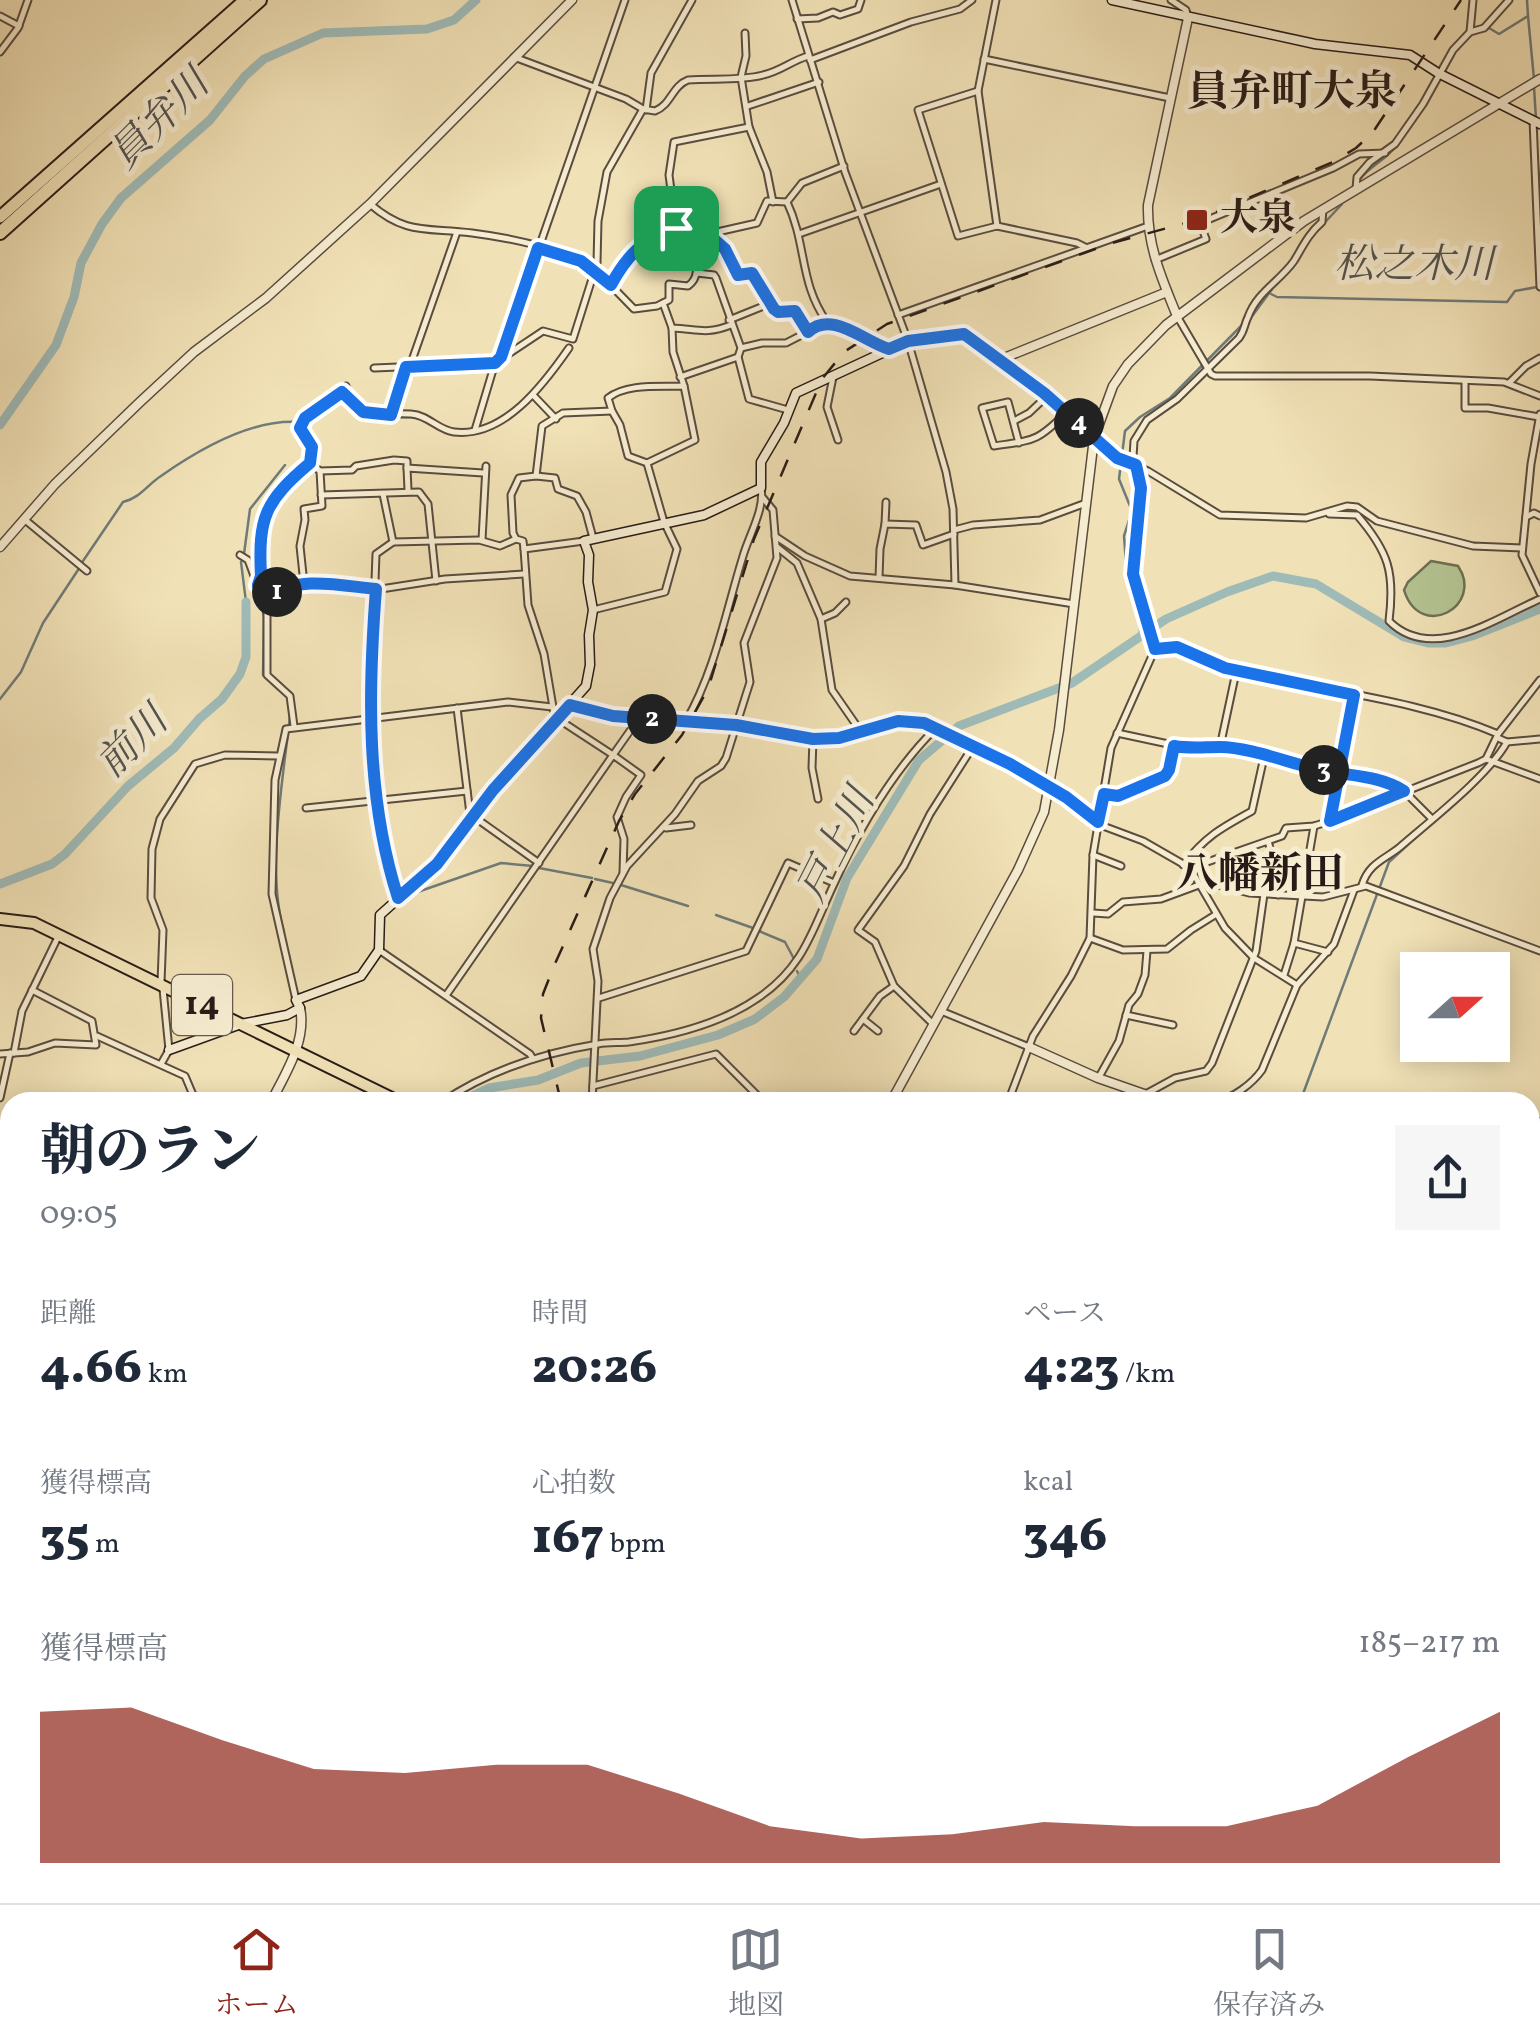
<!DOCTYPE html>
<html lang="ja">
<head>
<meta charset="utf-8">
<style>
	:root { --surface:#fff; --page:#f6f6f7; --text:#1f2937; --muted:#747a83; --line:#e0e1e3; --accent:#8f2418 }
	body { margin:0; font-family:Vollkorn,"Noto Serif JP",serif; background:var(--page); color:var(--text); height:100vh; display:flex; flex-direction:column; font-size:38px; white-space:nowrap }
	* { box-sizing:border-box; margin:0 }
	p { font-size:32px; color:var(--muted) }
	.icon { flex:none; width:55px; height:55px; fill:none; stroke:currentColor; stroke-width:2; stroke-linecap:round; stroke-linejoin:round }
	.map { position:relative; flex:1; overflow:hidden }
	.panel { position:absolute; left:0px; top:1092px; width:1540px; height:812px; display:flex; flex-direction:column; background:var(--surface); border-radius:30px 30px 0 0; box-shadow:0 5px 25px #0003 }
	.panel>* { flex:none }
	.needle { width:65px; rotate:69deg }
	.buttons { position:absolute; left:1400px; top:952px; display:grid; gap:20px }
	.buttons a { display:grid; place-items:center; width:110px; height:110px; border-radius:0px; background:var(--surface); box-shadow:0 5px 25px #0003; font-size:50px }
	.pin { position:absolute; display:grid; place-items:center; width:85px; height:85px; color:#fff; margin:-42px; border-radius:20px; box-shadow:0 5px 15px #0006 }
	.km { position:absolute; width:50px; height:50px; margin:-25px; border-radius:50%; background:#222; color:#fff; font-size:28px; line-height:50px; text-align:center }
	.round { display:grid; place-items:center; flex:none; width:105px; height:105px; border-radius:0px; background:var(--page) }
	.overview { display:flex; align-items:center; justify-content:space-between; height:170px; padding:0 40px }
	h1 { font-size:55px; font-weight:800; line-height:75px }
	.figures { display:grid; grid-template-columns:repeat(3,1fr); gap:15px; height:170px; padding:10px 40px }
	.figures div { display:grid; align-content:center }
	.figures b { font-size:50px; font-weight:800 }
	.figures small { font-size:28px; font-weight:400 }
	.figures p { font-size:28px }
	.chart { height:280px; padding:20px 40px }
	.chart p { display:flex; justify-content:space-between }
	.chart svg { width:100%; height:180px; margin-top:10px; fill:var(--accent); opacity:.7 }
	.tabs { display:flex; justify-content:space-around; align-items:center; height:140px; border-top:2px solid var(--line); background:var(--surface); font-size:28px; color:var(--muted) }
	.tabs a { display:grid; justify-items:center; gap:5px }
	.tabs .selected { color:var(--accent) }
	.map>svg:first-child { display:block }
	.green { fill:#b4c492; stroke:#6e7054; stroke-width:2.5 }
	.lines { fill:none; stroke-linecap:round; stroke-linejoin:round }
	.stream { stroke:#6f7b78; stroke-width:2.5 }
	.river { stroke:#9fbbb8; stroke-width:9 }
	.minor-casing { stroke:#5a4c3f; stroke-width:9 }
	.tertiary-casing { stroke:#5a4c3f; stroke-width:11 }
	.secondary-casing { stroke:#281b17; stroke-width:11 }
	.primary-casing { stroke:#281b17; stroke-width:14 }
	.trunk-casing { stroke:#281b17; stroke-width:15 }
	.motorway-casing { stroke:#281b17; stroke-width:16 }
	.minor { stroke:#f6ecd0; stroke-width:5 }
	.tertiary { stroke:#f6ecd0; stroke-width:8 }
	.secondary { stroke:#f6ecd0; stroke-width:8 }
	.primary { stroke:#f1e1b6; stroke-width:10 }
	.trunk { stroke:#f1e1b6; stroke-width:11 }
	.motorway { stroke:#f1e1b6; stroke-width:12 }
	.rail { stroke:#281b17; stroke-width:2.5; stroke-dasharray:18 18; stroke-linecap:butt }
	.minor-bridge-casing { stroke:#5a4c3f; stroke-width:9; stroke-linecap:butt }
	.minor-bridge { stroke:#f6ecd0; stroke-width:5 }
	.route-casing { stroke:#fff; stroke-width:20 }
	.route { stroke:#1a73e8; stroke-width:12 }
	.poi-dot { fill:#8f2418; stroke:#f6ecd0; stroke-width:4 }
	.labels { text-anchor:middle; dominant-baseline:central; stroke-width:10; stroke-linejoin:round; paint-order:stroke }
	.shield { fill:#f6ecd0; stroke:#665a4e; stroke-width:2.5 }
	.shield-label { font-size:35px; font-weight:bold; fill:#281b17 }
	.poi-label { font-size:38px; font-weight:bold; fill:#281b17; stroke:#f6ecd0; text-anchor:start }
	.water-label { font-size:40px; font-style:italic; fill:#52534f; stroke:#f6ecd0 }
	.quarter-label { font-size:42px; font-weight:bold; fill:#281b17; stroke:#f6ecd0 }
</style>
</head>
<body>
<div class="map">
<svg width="1540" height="1903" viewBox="0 0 1540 1903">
	<rect width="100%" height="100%" fill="#f1e1b6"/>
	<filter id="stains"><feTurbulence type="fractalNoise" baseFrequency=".002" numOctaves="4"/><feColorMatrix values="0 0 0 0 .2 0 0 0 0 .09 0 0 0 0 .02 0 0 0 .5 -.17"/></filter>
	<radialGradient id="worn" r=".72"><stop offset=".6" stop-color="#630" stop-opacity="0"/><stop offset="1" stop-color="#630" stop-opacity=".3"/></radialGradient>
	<path class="green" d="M1431 561 1458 566C1485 606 1420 642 1404 590L1408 582Z"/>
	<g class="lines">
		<g class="stream">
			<path d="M1528 16 1534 79"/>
			<path d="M1478 32 1489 28 1499 34 1528 16 1527 0"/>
			<path d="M1534 87 1536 119"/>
			<path d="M1412 121 1426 105"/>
			<path d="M1537 157 1540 188"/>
			<path d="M1360 179C1371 165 1388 159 1397 144"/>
			<path d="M1316 232 1342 204"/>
			<path d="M1271 294 1277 297 1507 302 1515 291 1537 287"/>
			<path d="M1250 319 1278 281"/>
			<path d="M334 402 341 395C366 424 377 417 412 417"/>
			<path d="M1535 457 1540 429"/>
			<path d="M244 554 250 509 285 465"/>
			<path d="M83 561 123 502C140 498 147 485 161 476 198 450 251 419 298 422"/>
			<path d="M241 562 246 602"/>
			<path d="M259 595 264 617 263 675 277 688"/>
			<path d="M1140 635V620L1127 576 1124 536 1132 511 1119 479 1125 431 1140 417 1170 398 1243 324"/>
			<path d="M0 699 21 672 43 623 78 570"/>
			<path d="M539 868 592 878"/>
			<path d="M595 879 613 883"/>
			<path d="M621 885 688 906"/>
			<path d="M406 896 501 863 533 866"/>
			<path d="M716 915 753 928"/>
			<path d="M759 931 785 942 794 959"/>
			<path d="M284 932C266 870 283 781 290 716"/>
			<path d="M289 955 290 964"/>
			<path d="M797 971 801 979"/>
			<path d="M1300 1102 1389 862 1425 829"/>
			<path d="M1530 1529 1540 1528"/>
			<path d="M1530 1808 1540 1814"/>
		</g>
		<g class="river">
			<path d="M0 425 56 345 74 297 81 263 102 224 121 198 210 120 245 76 264 59 323 33 427 29 454 20 476 0"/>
			<path d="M0 884 52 864 65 854 128 786 174 748 199 719 222 699 240 674 246 657V602"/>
			<path d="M459 1102 489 1088 538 1080 581 1063 640 1056 718 1035 755 1019 784 997 817 959 847 878 919 760 959 726 1072 683 1166 619 1227 592 1273 576 1316 584 1404 637 1428 643H1446L1472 636 1540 609"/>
			<path d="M1530 1356 1540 1358"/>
			<path d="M734 1903 743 1895"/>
		</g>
		<g class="minor-casing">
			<g id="minor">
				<path d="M792 0 845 172 908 341 946 472 953 509 955 585"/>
				<path d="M996 0 978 91 997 226"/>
				<path d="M1171 0 1186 10 1188 18"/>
				<path d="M0 16 19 26"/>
				<path d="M797 19 818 18 833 12 840 15 858 9 861 0"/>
				<path d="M1470 32 1473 0"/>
				<path d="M745 33 746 56 741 77 749 127 767 172 773 202"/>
				<path d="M0 52 18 28 28 0"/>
				<path d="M514 57 626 99 643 109 655 111C671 105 672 86 688 80 712 78 740 81 763 75 781 71 791 61 808 56"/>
				<path d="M984 59 1170 98"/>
				<path d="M810 60 911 22 960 9 972 0"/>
				<path d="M978 91 918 110 958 236 997 226 1077 243 1085 247"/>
				<path d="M748 106 819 82"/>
				<path d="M646 110 651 73 692 0"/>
				<path d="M1533 120 1540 287"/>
				<path d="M749 127 674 142 669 175 676 228 695 237 757 223 767 201 787 202"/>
				<path d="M1356 189 1357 177 1370 162 1395 144 1423 104 1453 50 1470 32 1484 28 1509 0"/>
				<path d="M787 202C807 244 799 283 827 322"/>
				<path d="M787 202 802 183 844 166"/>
				<path d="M370 204C407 236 428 227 472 233 511 238 559 248 593 268"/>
				<path d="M708 233 725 249 738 275 752 273 774 309 795 311 808 332"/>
				<path d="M799 234 941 184"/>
				<path d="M1155 260 1206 239 1200 223 1333 168 1359 154 1385 153"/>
				<path d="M599 273 634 309 657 306 669 300V284L688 286C705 274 691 253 691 236"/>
				<path d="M697 273 714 275 716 278 741 348 762 343H786L827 322 847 328 868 341 889 349"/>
				<path d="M611 285C626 257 644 237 676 228"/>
				<path d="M663 303 672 328C698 329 705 335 731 325"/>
				<path d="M898 315 1148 226"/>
				<path d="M1177 316 1211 374 1215 376H1370L1504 382 1540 396"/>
				<path d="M729 320 771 303"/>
				<path d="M672 328 673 352 684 386"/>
				<path d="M908 341 967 335 1016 376 1047 396 1117 458 1148 471 1220 515 1306 518 1347 506 1357 507 1377 521 1473 546 1522 548"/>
				<path d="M501 357 625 0"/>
				<path d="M738 357 749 399 788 410"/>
				<path d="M410 366 457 232"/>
				<path d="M374 368 495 363 543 331 573 339 597 263 598 221 607 172 643 109"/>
				<path d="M680 377 738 357 741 348"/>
				<path d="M833 377 827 407 838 440"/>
				<path d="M1465 382V408H1488L1539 417"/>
				<path d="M1509 383 1526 366 1540 358"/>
				<path d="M342 392C368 422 376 412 411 414 428 415 438 430 454 432 504 438 544 384 569 348"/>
				<path d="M533 395 556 419"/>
				<path d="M1540 414 1531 464 1522 555 1540 593"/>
				<path d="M391 415 406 367"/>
				<path d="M1014 421 1029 413 1047 396"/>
				<path d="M475 430 495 363"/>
				<path d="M1019 443 1008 402 982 408 994 446C1034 440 1037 442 1067 412"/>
				<path d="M310 463 320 471 352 470 356 466 394 460 407 461V468"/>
				<path d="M320 471 322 506 304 509 305 520 300 546 304 584 381 589 445 579 524 574"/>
				<path d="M536 476 555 478 558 489 577 496 586 512 593 538"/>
				<path d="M408 490 407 468 483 473"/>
				<path d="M383 494 393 542 376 554 370 717 379 817 397 898"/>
				<path d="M321 495 419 492 428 504 436 581"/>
				<path d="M1329 514 1357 515C1389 552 1395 573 1389 621 1432 664 1496 618 1540 599"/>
				<path d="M1526 517 1534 513 1540 516"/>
				<path d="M24 519 87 571"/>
				<path d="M885 524 886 502"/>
				<path d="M954 530 973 525 1040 520 1086 503"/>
				<path d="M775 536 805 556 850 576 955 585 1074 604"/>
				<path d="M482 540 486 466"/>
				<path d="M393 542 479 540 500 546 516 539"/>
				<path d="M777 547 797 563 821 619 832 690 859 729"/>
				<path d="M524 549 584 541"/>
				<path d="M240 555 248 560C254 574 256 590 271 596L281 587 304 584"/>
				<path d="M879 578 880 549 885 524 916 525 923 545 954 534"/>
				<path d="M257 585 261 576C258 517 265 502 310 463L312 447 300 428 305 419 346 386"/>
				<path d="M271 596 267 610V675L290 696 294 726"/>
				<path d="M593 610 665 592 677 549 664 522 647 463 628 456 620 425 612 411"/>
				<path d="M821 619 835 613 846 602"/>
				<path d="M1155 649C1182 640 1209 664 1235 670 1322 691 1416 699 1498 734"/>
				<path d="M570 705 588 712 639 718"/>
				<path d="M457 708 470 814 539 863"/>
				<path d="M555 719 544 654 528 605 524 549 523 541 516 539 513 533 511 495 519 478 536 476 542 426 563 413 612 411 608 398C627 383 660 387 684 386L695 440 647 463"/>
				<path d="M558 719 613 755 639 718"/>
				<path d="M686 721C715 671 726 611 743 556 749 535 765 509 761 488"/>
				<path d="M1117 733 1201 751 1220 747 1376 779 1400 787 1431 818"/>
				<path d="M1498 738 1507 742 1540 739"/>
				<path d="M813 739 812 768 818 799"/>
				<path d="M1220 747 1236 672"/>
				<path d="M1486 759 1540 779"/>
				<path d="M1049 788 1103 826 1143 841 1190 868 1225 928 1254 958 1297 985"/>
				<path d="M1104 795H1118L1165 776 1174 746"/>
				<path d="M306 808 467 791"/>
				<path d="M1330 821 1353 697"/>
				<path d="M666 828 691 825"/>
				<path d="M1268 841 1279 880 1278 895"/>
				<path d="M1093 855 1121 866"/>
				<path d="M1183 865C1206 836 1221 828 1252 811L1264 757"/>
				<path d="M1190 868 1282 836 1286 828 1314 826 1330 821 1478 763 1486 759 1498 734 1540 680"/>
				<path d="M1362 885C1369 863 1384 860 1400 847 1431 820 1488 776 1507 742"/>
				<path d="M1093 913 1108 914 1123 902 1161 899 1199 885H1218L1249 893 1323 897 1366 886 1540 951"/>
				<path d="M1090 938 1123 950 1167 949 1191 930 1215 915"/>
				<path d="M1294 943 1328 952"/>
				<path d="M379 950 530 1054 533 1059"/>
				<path d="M1284 975 1294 943 1314 826"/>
				<path d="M161 982 163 930 151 898 152 849 160 819 195 764 225 755 278 756"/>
				<path d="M447 994 613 755 641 775 626 797 617 817 624 839 623 872"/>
				<path d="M599 998 746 951 788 863 834 883"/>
				<path d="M296 1000 272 894 275 780 286 729 508 702 552 707"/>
				<path d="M941 1011 1029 1047"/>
				<path d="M1126 1015 1173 1025"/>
				<path d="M863 1019 878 1031"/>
				<path d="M933 1024 894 986 875 942 858 930 904 866 930 814 972 748"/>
				<path d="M854 1031 880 996 894 986"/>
				<path d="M97 1036 185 1076 196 1102"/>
				<path d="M14 1053 22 1011 59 935"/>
				<path d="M0 1054 28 1052 55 1043 96 1045 92 1021 32 990"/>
				<path d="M161 1064 169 1050 163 989"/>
				<path d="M1099 1077 1119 1041 1129 1005 1138 994 1145 975 1147 951"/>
				<path d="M593 1086 716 1054 764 1102"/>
				<path d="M0 1098 10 1053"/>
				<path d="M442 1102C488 1071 543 1053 598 1044 608 1042 618 1043 629 1042 671 1036 722 1023 758 998 803 968 812 931 833 886 859 829 892 771 937 727"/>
				<path d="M592 1102 598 981 593 949 610 898 627 866 675 814 698 781 721 766 726 758 750 682 744 643 777 558 773 510 763 498"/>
				<path d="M1008 1102 1033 1036 1071 976 1090 938 1093 855 1111 748 1155 649 1133 574 1141 487 1133 457 1134 441 1147 420 1177 399 1239 338C1245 330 1244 325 1248 317 1257 292 1280 281 1294 261 1303 246 1309 233 1322 222L1323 209"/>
				<path d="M1131 1102 1175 1078 1206 1071 1212 1063 1256 951 1264 894"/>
				<path d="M1216 1102C1233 1098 1252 1084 1262 1070L1297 985 1334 944 1354 890"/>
				<path d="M1530 1147 1540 1121"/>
				<path d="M0 1208 10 1206"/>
				<path d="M0 1244 1 1259H10"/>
				<path d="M0 1309 10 1311"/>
				<path d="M0 1352 10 1355"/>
				<path d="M0 1399 10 1407"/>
				<path d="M1530 1401 1540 1391"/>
				<path d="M1530 1408 1540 1413"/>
				<path d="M0 1616 10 1610"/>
				<path d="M0 1760 10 1758"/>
				<path d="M0 1850 11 1903"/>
				<path d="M211 1895 212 1903"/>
				<path d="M283 1895 284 1903"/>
				<path d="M440 1895 442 1903"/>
				<path d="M665 1895 666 1903"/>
				<path d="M809 1895 811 1903"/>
				<path d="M1432 1895 1469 1903"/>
				<path d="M515 1903 516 1895"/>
				<path d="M717 1903 727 1895"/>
			</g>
		</g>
		<g class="tertiary-casing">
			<g id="tertiary">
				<path d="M1177 316C1162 279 1147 246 1148 205L1188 18"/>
				<path d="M999 360 1167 292"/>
				<path d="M0 547 55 484 140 402 194 352 266 298 370 204 572 0"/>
				<path d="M639 718 736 725 822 739 898 721H917L939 728 1049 788"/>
				<path d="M1029 1047 1098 1078 1167 1102"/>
				<path d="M271 1102C285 1074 307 1041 300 1008"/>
				<path d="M891 1102 1018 870 1044 812 1059 730 1094 438 1113 386 1128 364 1166 325 1304 221 1540 79"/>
				<path d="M1530 1238 1540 1241"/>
				<path d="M0 1418 10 1411"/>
				<path d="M749 1903 757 1895"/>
			</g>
		</g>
		<g class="secondary-casing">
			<g id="secondary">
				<path d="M1112 0 1315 44 1410 55 1438 73 1540 124"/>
				<path d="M169 1050 241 1024 287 1015 300 1008 296 1000 361 976 379 950 380 915 437 864 493 790 586 686 590 665 589 635 593 610 588 582 589 555 584 541 704 515 761 488V462L784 423 796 393 908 341"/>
				<path d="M1530 1484 1540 1483"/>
				<path d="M297 1903 336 1895"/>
			</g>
		</g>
		<g class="primary-casing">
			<g id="primary">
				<path d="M0 919 34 923 400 1102"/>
				<path d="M639 1903 640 1895"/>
			</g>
		</g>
		<g class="trunk-casing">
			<g id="trunk">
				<path d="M0 217 245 0"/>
				<path d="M1530 1652 1540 1638"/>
				<path d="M1358 1903 1364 1895"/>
			</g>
		</g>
		<g class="motorway-casing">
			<path id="motorway" d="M0 233 260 0"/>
		</g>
		<use href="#minor" class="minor"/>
		<use href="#tertiary" class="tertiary"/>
		<use href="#secondary" class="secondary"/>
		<use href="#primary" class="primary"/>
		<use href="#trunk" class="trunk"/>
		<use href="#motorway" class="motorway"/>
		<g class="rail">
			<path d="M561 1102 541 1018 543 994 554 966 619 821 635 794 682 735 708 689 754 539 822 379 844 352 887 324 1112 243 1197 220 1333 162 1356 148 1373 132 1461 0"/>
			<path d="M251 1903 252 1895"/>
		</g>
		<g class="minor-bridge-casing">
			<path id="minor-bridge" d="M593 268 599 273"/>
		</g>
		<use href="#minor-bridge" class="minor-bridge"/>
	</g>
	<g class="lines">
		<g class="route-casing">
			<path id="route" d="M676 228C644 237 626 257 611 285L581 261 538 248 501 357 495 363 406 367 391 415 363 412 342 392 305 418 300 428 312 447 310 463C265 501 258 517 261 576L258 585 271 596C297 575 343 586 376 589 368 693 366 798 398 898L437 864 493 790 570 705 613 716 736 725 813 739 839 738 898 721 924 723 1010 764 1066 797 1098 822 1104 794 1118 796 1165 776 1169 770 1174 746C1191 749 1204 747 1220 747 1249 747 1292 764 1321 770 1348 776 1379 775 1404 791L1330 821 1354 695 1225 668 1177 647 1155 649 1133 574 1141 488 1136 465 1117 458 1044 393 964 334 908 341 889 349C863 341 832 310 808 332L795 311 778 312 774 309 752 273 738 275 725 249 708 234 695 237 676 228"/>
		</g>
		<use href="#route" class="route"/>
	</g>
	<rect class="poi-dot" x="1185" y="208" width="24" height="24" rx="5"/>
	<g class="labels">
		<rect class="shield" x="172" y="975" width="60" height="60" rx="8"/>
		<g class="shield-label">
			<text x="202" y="1005">14</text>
		</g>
		<g class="poi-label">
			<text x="1220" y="220">大泉</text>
		</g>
		<g class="water-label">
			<text transform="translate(161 121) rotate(-45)">員弁川</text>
			<text x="1414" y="267">松之木川</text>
			<text transform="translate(134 744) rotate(-45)">前川</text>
			<text transform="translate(838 846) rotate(-63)">戸上川</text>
		</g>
		<g class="quarter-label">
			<text x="1292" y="94">員弁町大泉</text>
			<text x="1260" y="876">八幡新田</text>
		</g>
	</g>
	<rect width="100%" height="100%" filter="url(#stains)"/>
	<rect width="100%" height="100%" fill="url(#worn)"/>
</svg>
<div class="buttons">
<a><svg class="needle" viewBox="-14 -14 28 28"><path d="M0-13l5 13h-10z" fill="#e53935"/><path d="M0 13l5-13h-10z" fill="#747a83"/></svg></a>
</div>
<div class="pin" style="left:676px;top:228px;background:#1e9e55"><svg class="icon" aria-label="arrive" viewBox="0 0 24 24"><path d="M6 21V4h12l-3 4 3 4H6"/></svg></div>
<b class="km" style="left:277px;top:592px">1</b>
<b class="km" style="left:652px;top:719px">2</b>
<b class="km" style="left:1324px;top:770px">3</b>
<b class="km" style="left:1079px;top:423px">4</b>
<section class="panel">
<div class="overview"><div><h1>朝のラン</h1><p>09:05</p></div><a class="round"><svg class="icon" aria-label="share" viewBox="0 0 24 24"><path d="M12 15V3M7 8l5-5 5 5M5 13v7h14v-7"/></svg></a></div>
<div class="figures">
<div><p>距離</p><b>4.66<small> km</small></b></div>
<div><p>時間</p><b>20:26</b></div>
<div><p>ペース</p><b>4:23<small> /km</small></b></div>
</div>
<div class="figures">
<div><p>獲得標高</p><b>35<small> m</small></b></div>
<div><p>心拍数</p><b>167<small> bpm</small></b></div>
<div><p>kcal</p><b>346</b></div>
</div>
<div class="chart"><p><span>獲得標高</span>185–217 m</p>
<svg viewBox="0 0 160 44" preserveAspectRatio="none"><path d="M0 44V7L10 6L20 14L30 21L40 22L50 20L60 20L70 27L80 35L90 38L100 37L110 34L120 35L130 35L140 30L150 18L160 7V44z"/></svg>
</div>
</section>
</div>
<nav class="tabs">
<a class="selected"><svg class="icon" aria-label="home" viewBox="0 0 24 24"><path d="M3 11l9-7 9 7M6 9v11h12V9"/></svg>ホーム</a>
<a><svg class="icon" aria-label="map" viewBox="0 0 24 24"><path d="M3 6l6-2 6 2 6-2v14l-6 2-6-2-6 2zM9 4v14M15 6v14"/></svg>地図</a>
<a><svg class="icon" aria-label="saved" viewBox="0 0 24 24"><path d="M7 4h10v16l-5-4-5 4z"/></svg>保存済み</a>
</nav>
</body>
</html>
